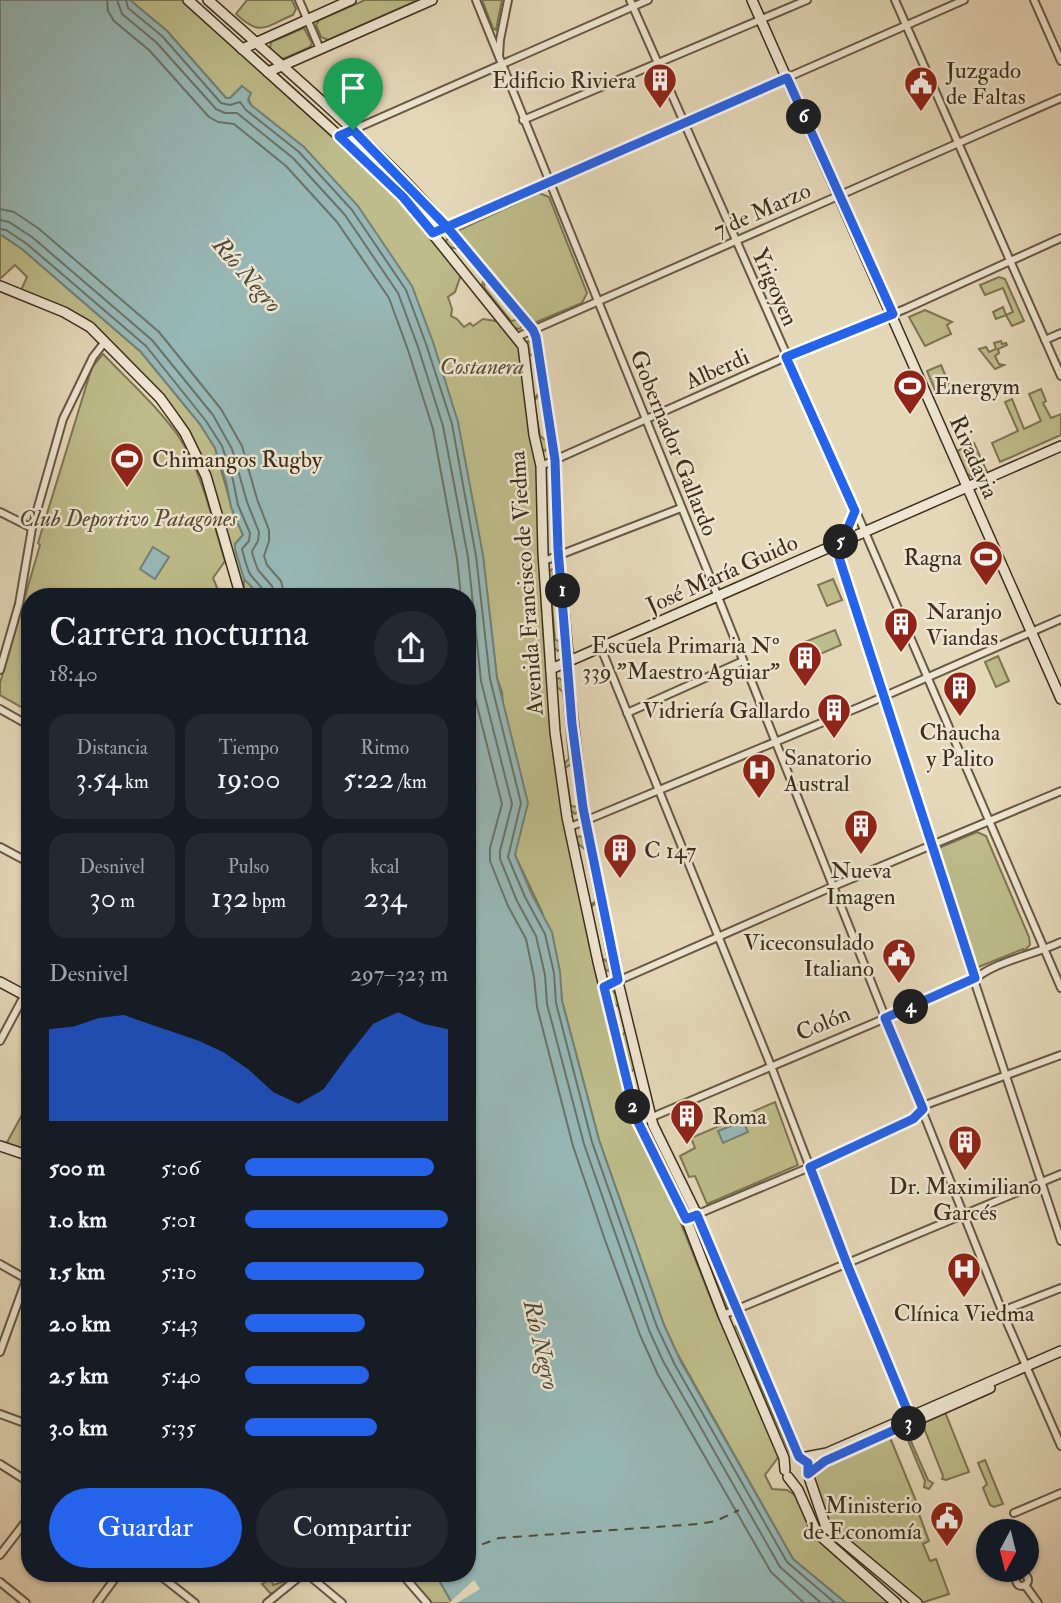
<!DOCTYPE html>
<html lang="es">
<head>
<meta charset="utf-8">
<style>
	:root { --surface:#171b24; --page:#242831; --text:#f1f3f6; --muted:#9ea1a6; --accent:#2563eb }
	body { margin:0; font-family:"IM FELL Double Pica",serif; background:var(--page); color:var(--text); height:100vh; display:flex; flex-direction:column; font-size:26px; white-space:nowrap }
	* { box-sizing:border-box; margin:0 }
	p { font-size:23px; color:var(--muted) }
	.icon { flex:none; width:38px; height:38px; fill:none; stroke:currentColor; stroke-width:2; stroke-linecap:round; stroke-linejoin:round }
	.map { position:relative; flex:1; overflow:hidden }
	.panel { position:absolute; left:21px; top:588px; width:455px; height:994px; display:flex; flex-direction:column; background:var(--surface); border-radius:28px; box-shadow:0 2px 5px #0004 }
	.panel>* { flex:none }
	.needle { width:46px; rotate:187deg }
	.controls { position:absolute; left:976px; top:1519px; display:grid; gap:14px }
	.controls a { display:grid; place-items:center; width:63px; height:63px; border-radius:50%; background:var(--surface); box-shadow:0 2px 5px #0004; font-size:35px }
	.pin { position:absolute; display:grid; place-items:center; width:60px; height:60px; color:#fff; margin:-72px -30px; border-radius:50% 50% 50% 0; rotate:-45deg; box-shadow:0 0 7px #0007 }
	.pin .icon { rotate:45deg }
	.km { position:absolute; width:35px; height:35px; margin:-18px; border-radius:50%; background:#222; color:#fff; font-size:19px; line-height:35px; text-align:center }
	.round { display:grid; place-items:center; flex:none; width:74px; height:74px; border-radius:37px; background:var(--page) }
	.head { display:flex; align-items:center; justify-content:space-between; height:119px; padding:0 28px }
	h1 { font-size:38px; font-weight:600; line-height:52px }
	.stats { display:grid; grid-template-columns:repeat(3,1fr); gap:10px; height:119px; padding:7px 28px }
	.stats div { display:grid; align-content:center; border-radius:18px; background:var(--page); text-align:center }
	.stats b { font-size:30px; font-weight:600 }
	.stats small { font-size:19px; font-weight:400 }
	.stats p { font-size:19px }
	.chart { height:196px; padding:14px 28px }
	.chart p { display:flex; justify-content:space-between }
	.chart svg { width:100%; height:126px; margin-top:7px; fill:var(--accent); opacity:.7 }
	.action { display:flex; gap:14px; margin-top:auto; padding:14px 28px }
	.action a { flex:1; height:80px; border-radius:42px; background:var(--accent); color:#fff; font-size:28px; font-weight:600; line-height:80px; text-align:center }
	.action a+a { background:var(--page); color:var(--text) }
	ul { padding:0 28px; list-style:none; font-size:23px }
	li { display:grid; grid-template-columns:112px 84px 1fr; align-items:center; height:52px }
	li i { height:18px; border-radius:9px; background:var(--accent) }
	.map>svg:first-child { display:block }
	.green { fill:#bdbc8a; stroke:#7d7553; stroke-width:2 }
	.water { fill:#97b8b6; stroke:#738178; stroke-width:2 }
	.pier { fill:#e5d8b9 }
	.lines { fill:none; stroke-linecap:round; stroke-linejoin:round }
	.shore { stroke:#6a7369; stroke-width:2 }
	.stream { stroke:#738178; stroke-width:2 }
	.ferry { stroke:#4f4a3b; stroke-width:2; stroke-dasharray:9 7; stroke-linecap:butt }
	.street-casing { stroke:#675843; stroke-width:10 }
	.secondary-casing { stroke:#3d2e1c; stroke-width:12 }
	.street { stroke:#eee6d2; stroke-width:6 }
	.secondary { stroke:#eee6d2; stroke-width:9 }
	.route-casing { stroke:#fff; stroke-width:14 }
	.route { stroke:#2563eb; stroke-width:9 }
	.labels { text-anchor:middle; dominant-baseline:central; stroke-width:5; stroke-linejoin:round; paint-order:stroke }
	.poi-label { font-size:23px; fill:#3d2e1c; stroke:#eee6d2; text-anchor:start }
	.street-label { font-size:23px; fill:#3d2e1c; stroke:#eee6d2 }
	.park-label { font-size:23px; font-style:italic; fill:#574a32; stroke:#eee6d2 }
	.water-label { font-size:24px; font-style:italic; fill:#4f4a3b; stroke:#eee6d2 }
</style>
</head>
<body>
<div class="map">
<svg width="1061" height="1603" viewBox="0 0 1061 1603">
	<rect width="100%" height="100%" fill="#e5d8b9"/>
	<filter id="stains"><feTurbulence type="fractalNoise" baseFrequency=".00286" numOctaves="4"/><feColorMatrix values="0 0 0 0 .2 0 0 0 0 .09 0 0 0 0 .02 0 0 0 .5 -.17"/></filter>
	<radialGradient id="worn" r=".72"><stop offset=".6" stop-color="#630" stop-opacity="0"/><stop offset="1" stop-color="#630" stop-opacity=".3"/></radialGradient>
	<g class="green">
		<path d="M130 0H184L401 200 462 272 455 292 448 297 452 309 451 316 457 319 464 327 470 323 473 326 483 319 502 322 520 346 537 467 552 732 600 988 630 1116 678 1216 717 1314 779 1454 777 1459 765 1475 772 1489 787 1490 796 1496 812 1532 891 1603H846L793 1559 677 1353 664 1325 599 1140 562 1001 559 967 542 912 515 855 502 692 497 678 487 593 242 86 230 98H226L167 31Z"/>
		<path d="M247 0H292L296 9 293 15C264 27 261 37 236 14Z"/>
		<path d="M365 0H418L328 40 321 37 316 25 319 20Z"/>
		<path d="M482 0H502L496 30 493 28Z"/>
		<path d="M304 28 312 43 310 47 283 59 270 49 271 42Z"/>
		<path d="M539 193 549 197 587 293 582 303 534 323 455 232Z"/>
		<path d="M0 234 22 249 141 352 200 424 215 448 233 512 243 535 235 544 261 597H244L209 473 163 396 91 322 66 308 21 290 27 277 15 265 0 279Z"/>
		<path d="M447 239H453L486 280 484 287 511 321 520 319 524 323 520 329 514 328 481 287 484 280 459 249 448 247 445 244Z"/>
		<path d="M999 277 1005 279 1024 321 1012 326 1006 315 996 319 993 312 1003 307 1006 315 1013 312 1003 288 985 295 980 285Z"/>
		<path d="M925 310 952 322 947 325 951 334 925 346 909 317Z"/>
		<path d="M528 341 534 345 540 394 534 401 540 436 548 442 549 446 545 451 539 447 532 401 539 393 534 357 527 352 526 343Z"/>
		<path d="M1001 341 1002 344 1006 343 1007 345 998 349 999 353 995 356 999 364 1004 365 995 369 979 349 986 347 989 352 996 349 994 343Z"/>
		<path d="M103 354C128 380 156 405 177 434 202 471 212 519 225 561L213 578 221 597H30V712L0 695V683L40 545 38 543 92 367Z"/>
		<path d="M941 365 951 389 937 395 927 371Z"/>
		<path d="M1041 389 1046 401 1043 403 1051 418 1061 414V435L1000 462 992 443 1018 431 1005 402 1012 399 1024 429 1041 421 1029 394Z"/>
		<path d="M974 443 987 472 972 477 966 473 957 451Z"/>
		<path d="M552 569 556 570 559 585 550 579 555 640 564 642V647L558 651 553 647 548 574Z"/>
		<path d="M833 579 842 600 827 606 818 585Z"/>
		<path d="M835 630 841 645 809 659 802 643Z"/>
		<path d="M998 656 1009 681 996 687 985 662Z"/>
		<path d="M559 678 564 682 573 763 565 768 571 806 579 807V810L575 814 569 809 563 764 569 759 563 692 555 685 556 679Z"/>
		<path d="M977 832 986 836 1029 937 1030 945 1024 951 1023 949 976 968 971 963 936 852 941 847Z"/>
		<path d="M580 836 585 839 597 902 591 907 602 958 611 964 610 970 608 971 603 969 589 906 596 901 586 850 577 843V837Z"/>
		<path d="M612 991 618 994 635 1068 630 1073 637 1102 645 1106 642 1112 637 1110 619 1039 625 1032 619 1007 610 1001V993Z"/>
		<path d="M30 1100V1155L5 1146Z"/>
		<path d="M775 1102 798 1165 707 1204 695 1176 689 1177 680 1156 695 1148 691 1138Z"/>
		<path d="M650 1131 689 1208V1211L648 1133Z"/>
		<path d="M696 1230 699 1231 727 1307 725 1306Z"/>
		<path d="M736 1326 790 1450V1453L734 1329Z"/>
		<path d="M945 1412 969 1472 946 1480 942 1479 943 1476 922 1423Z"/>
		<path d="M906 1430 928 1480 933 1483 929 1489 924 1487 925 1481 904 1431Z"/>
		<path d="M887 1437 891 1440 921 1513 919 1514 929 1541 923 1544 930 1561 936 1559 949 1594 921 1603 828 1524 814 1481V1474L824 1464Z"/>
		<path d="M985 1460 1003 1504 994 1507 990 1505 983 1488 987 1484 978 1463Z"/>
		<path d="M283 1573H292V1577L275 1593H270L262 1584 271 1579 273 1585 285 1581Z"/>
		<path d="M405 1573H435L452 1603H432Z"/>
	</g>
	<g class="water">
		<path d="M0 0H130L167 31 226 98H230L242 86 251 93 248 100 251 105 304 147 358 206 412 286 433 342 458 422 483 555 497 678 528 803 515 855 532 895 552 932 560 972 562 1001 599 1140 664 1325 681 1362 793 1559 846 1603H452L435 1573H467V597H261L244 579 235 549V544L243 535 231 507 226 481 215 448 200 424 141 352 22 249 0 234Z"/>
		<path d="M153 547 169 557 155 579 140 569Z"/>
		<path d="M743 1121 748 1132 723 1143 718 1131Z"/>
	</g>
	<path class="pier" d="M474 1580 480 1589 457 1603H449Z"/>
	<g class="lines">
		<g class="shore">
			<path d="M107 0 108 11 114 21 149 50 209 117 218 122 234 124 286 166 337 222 389 298 408 350 433 429 457 559 461 597"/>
			<path d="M117 0 122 14 156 42 216 109 225 113H237L293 158 345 215 398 293 418 347 443 426 468 557 481 681 512 804 500 851V859L517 901 536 936 545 975 547 1004 584 1144 649 1330 663 1361 780 1567 821 1603"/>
			<path d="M126 0 128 8 162 36 221 103 230 105 240 102 246 110 299 152 352 210 406 290 426 344 452 424 476 556 490 679 521 803 508 857 525 897 545 934 554 973 556 1003 592 1142 657 1327 675 1365 787 1562 835 1603"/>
			<path d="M0 209 14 212 38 228 159 332 221 409 242 446 257 499 269 530V541L264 556 267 565 281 581 285 597"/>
			<path d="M0 220 9 222 32 237 152 340 213 415 232 449 247 502 259 532 258 541 252 551 253 556 258 570 272 586 275 597"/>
			<path d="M0 229 6 230 27 244 146 346 206 421 222 446 233 480 238 505 250 533 249 541 242 549C244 557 246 565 249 572 254 582 264 586 266 597"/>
			<path d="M467 649 471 682 502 804 490 848V861L508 906 526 939 534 977 537 1007 573 1146 605 1240 640 1335 658 1375 771 1572 804 1603"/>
		</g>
		<path class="stream" d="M244 590V579"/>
		<path class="ferry" d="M467 1550 499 1538 698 1524 716 1521 739 1510"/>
		<g class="street-casing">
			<g id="street">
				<path d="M299 0 320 49"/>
				<path d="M476 0 718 597 1002 1311 1061 1446"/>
				<path d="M630 0 865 532 1061 988"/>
				<path d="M895 0 1061 376"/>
				<path d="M1034 0 1061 61"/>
				<path d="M499 56 500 40 508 0"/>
				<path d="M523 120 807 0"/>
				<path d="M339 136 648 0"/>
				<path d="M433 233 964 0"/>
				<path d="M517 337 1061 98"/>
				<path d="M1045 340 1061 333"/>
				<path d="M541 466 786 357 905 309 1061 238"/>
				<path d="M0 512 32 528"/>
				<path d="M842 541 855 511"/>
				<path d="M835 545 970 968 1061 1241"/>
				<path d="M544 561 681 508"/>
				<path d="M601 648 771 1066 847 1264 912 1420"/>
				<path d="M0 670 19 604 32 528 63 419 93 357 104 343"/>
				<path d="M0 709 30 726"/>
				<path d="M627 713 743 661"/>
				<path d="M570 827 862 706 1061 619"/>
				<path d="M0 847 30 863"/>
				<path d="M604 987 834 886 1061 791"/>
				<path d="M0 1041 30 985"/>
				<path d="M638 1123 971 982C996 960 1032 956 1061 942"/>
				<path d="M686 1219 810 1167 913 1119 928 1104 1061 1055"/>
				<path d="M0 1264 28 1280"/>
				<path d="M1002 1311 1061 1288"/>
				<path d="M723 1315 1061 1174"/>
				<path d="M0 1352 30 1269"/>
				<path d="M0 1414 30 1425"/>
				<path d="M0 1464 30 1483"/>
				<path d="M1014 1513 1061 1493"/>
				<path d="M0 1555 30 1516"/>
				<path d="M157 1573 195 1603"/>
				<path d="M306 1573 342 1603"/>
				<path d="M401 1573 427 1603"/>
				<circle cx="1022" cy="1580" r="6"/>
				<path d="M0 1582 26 1603"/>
				<path d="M1025 1585 1038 1603"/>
				<path d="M97 1603 119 1573"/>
				<path d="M267 1603 304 1573"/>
			</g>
		</g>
		<g class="secondary-casing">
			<g id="secondary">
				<path d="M188 0 339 136 403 197 523 346 534 435 541 466 543 553 555 732 567 817 598 962 636 1118 685 1216 723 1315 784 1458 785 1470"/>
				<path d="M208 0C272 57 337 112 397 173 445 222 489 277 533 330L536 336 555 460 558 549 568 654 567 666 583 809 614 966 653 1125 697 1215 799 1457"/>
				<path d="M752 0 1061 699"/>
				<path d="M242 49 351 0"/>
				<path d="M268 72 432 0"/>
				<path d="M0 286 64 312 90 327 160 398 173 416 185 433 206 476 241 597"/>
				<path d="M551 669 1061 446"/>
				<path d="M0 982 30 998"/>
				<path d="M0 1146 30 1156"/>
				<path d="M852 1449 990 1388"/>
				<path d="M801 1458 827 1453 1061 1351"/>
				<path d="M808 1474 823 1462 836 1456"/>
				<path d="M808 1474 826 1527 917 1603"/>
				<path d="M788 1477 798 1490 817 1533 896 1603"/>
			</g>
		</g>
		<use href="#street" class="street"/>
		<use href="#secondary" class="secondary"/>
	</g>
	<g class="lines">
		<g class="route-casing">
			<path id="route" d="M353 130 447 227 533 330 536 337 555 460 558 549 572 724 583 808 618 980 604 987 636 1118 686 1219 697 1215 799 1457 808 1463V1474L825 1461 912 1422 847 1264 810 1167 913 1119 923 1109 885 1018 975 978 835 545 842 542 855 511 786 357 893 314 787 78C669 129 551 181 433 233L403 197 339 136 353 130"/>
		</g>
		<use href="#route" class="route"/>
	</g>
	<defs>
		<g id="building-pin" transform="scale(1.75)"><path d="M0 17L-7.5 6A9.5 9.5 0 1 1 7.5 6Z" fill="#8f2418" stroke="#eee6d2"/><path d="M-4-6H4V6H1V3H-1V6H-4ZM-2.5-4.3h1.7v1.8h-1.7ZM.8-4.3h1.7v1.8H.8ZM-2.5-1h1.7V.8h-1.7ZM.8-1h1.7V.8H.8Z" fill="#fff"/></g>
		<g id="civic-pin" transform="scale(1.75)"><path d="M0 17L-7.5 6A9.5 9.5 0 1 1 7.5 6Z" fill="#8f2418" stroke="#eee6d2"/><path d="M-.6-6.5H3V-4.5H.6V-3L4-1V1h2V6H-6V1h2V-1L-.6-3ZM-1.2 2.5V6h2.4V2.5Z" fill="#fff"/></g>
		<g id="stadium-pin" transform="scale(1.75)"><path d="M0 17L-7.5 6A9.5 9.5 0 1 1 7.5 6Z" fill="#8f2418" stroke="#eee6d2"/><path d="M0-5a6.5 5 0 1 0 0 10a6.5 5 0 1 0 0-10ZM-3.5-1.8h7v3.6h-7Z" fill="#fff"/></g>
		<g id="hospital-pin" transform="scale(1.75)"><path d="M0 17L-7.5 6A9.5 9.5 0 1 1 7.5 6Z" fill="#8f2418" stroke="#eee6d2"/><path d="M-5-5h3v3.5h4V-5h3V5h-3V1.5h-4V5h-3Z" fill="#fff"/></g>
	</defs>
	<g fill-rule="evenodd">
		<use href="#building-pin" x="660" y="80"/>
		<use href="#civic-pin" x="921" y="83"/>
		<use href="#stadium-pin" x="910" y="386"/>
		<use href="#stadium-pin" x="127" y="459"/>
		<use href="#stadium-pin" x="986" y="557"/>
		<use href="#building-pin" x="901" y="624"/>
		<use href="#building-pin" x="805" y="658"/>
		<use href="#building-pin" x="960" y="688"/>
		<use href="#building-pin" x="834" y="710"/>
		<use href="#hospital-pin" x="759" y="770"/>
		<use href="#building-pin" x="861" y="826"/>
		<use href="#building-pin" x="620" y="850"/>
		<use href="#civic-pin" x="899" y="955"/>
		<use href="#building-pin" x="687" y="1116"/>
		<use href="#building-pin" x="965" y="1142"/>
		<use href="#hospital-pin" x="964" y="1269"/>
		<use href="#civic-pin" x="947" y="1518"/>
	</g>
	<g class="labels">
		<g class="poi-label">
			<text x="946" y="70">Juzgado<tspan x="946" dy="26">de Faltas</tspan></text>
			<text x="636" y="80" text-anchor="end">Edificio Riviera</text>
			<text x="934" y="386">Energym</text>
			<text x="152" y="459">Chimangos Rugby</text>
			<text x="962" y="557" text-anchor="end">Ragna</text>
			<text x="926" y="611">Naranjo<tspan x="926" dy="26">Viandas</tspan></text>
			<text x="780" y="645" text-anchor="end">Escuela Primaria Nº<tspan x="780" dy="26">339 "Maestro Aguiar"</tspan></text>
			<text x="810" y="710" text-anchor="end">Vidriería Gallardo</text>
			<text x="960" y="732" text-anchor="middle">Chaucha<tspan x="960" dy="26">y Palito</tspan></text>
			<text x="784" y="757">Sanatorio<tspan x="784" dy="26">Austral</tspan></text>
			<text x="644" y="850">C 147</text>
			<text x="861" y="870" text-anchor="middle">Nueva<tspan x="861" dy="26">Imagen</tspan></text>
			<text x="874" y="942" text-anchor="end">Viceconsulado<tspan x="874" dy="26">Italiano</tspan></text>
			<text x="712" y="1116">Roma</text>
			<text x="965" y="1186" text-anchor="middle">Dr. Maximiliano<tspan x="965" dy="26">Garcés</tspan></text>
			<text x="964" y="1313" text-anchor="middle">Clínica Viedma</text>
			<text x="922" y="1505" text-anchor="end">Ministerio<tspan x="922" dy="26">de Economía</tspan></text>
		</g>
		<g class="street-label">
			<text transform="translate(762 210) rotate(-24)">7 de Marzo</text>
			<text transform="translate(775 287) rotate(66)">Yrigoyen</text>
			<text transform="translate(717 369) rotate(-24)">Alberdi</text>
			<text transform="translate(674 443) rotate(68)">Gobernador Gallardo</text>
			<text transform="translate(974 457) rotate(66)">Rivadavia</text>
			<text transform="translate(722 574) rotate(-24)">José María Guido</text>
			<text transform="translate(526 583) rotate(-94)">Avenida Francisco de Viedma</text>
			<text transform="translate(823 1023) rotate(-23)">Colón</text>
		</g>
		<g class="park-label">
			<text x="482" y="366">Costanera</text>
			<text x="128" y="518">Club Deportivo Patagones</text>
		</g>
		<g class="water-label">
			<text transform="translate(247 275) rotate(49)">Río Negro</text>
			<text transform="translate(541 1345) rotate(77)">Río Negro</text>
		</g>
	</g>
	<rect width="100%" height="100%" filter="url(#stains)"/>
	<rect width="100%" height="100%" fill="url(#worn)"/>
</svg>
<div class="controls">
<a><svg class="needle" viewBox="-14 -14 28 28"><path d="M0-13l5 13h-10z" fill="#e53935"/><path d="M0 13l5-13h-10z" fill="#9ea1a6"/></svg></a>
</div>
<div class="pin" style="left:353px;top:130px;background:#1e9e55"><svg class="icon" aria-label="arrive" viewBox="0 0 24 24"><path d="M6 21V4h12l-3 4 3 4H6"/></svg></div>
<b class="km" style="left:563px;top:591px">1</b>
<b class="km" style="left:633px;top:1107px">2</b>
<b class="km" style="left:909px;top:1424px">3</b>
<b class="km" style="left:911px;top:1007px">4</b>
<b class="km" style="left:841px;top:542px">5</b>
<b class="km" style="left:804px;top:117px">6</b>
<section class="panel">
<div class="head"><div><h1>Carrera nocturna</h1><p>18:40</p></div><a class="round"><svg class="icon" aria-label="share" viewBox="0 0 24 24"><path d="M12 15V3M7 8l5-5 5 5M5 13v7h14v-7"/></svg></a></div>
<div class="stats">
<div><p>Distancia</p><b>3.54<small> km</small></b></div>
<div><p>Tiempo</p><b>19:00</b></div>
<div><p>Ritmo</p><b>5:22<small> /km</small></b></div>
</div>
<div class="stats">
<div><p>Desnivel</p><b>30<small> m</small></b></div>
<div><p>Pulso</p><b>132<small> bpm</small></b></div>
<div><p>kcal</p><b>234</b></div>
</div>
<div class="chart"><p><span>Desnivel</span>297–323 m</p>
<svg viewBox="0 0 160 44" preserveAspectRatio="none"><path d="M0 44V12L10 11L20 8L30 7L40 10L50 13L60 16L70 20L80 26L90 34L100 38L110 33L120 21L130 10L140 6L150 10L160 12V44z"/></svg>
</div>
<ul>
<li><b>500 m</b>5:06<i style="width:93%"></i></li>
<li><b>1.0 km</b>5:01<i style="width:100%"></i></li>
<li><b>1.5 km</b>5:10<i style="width:88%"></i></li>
<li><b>2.0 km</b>5:43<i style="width:59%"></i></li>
<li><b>2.5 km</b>5:40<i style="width:61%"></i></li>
<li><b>3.0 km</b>5:35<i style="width:65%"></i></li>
</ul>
<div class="action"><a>Guardar</a><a>Compartir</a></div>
</section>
</div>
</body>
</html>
